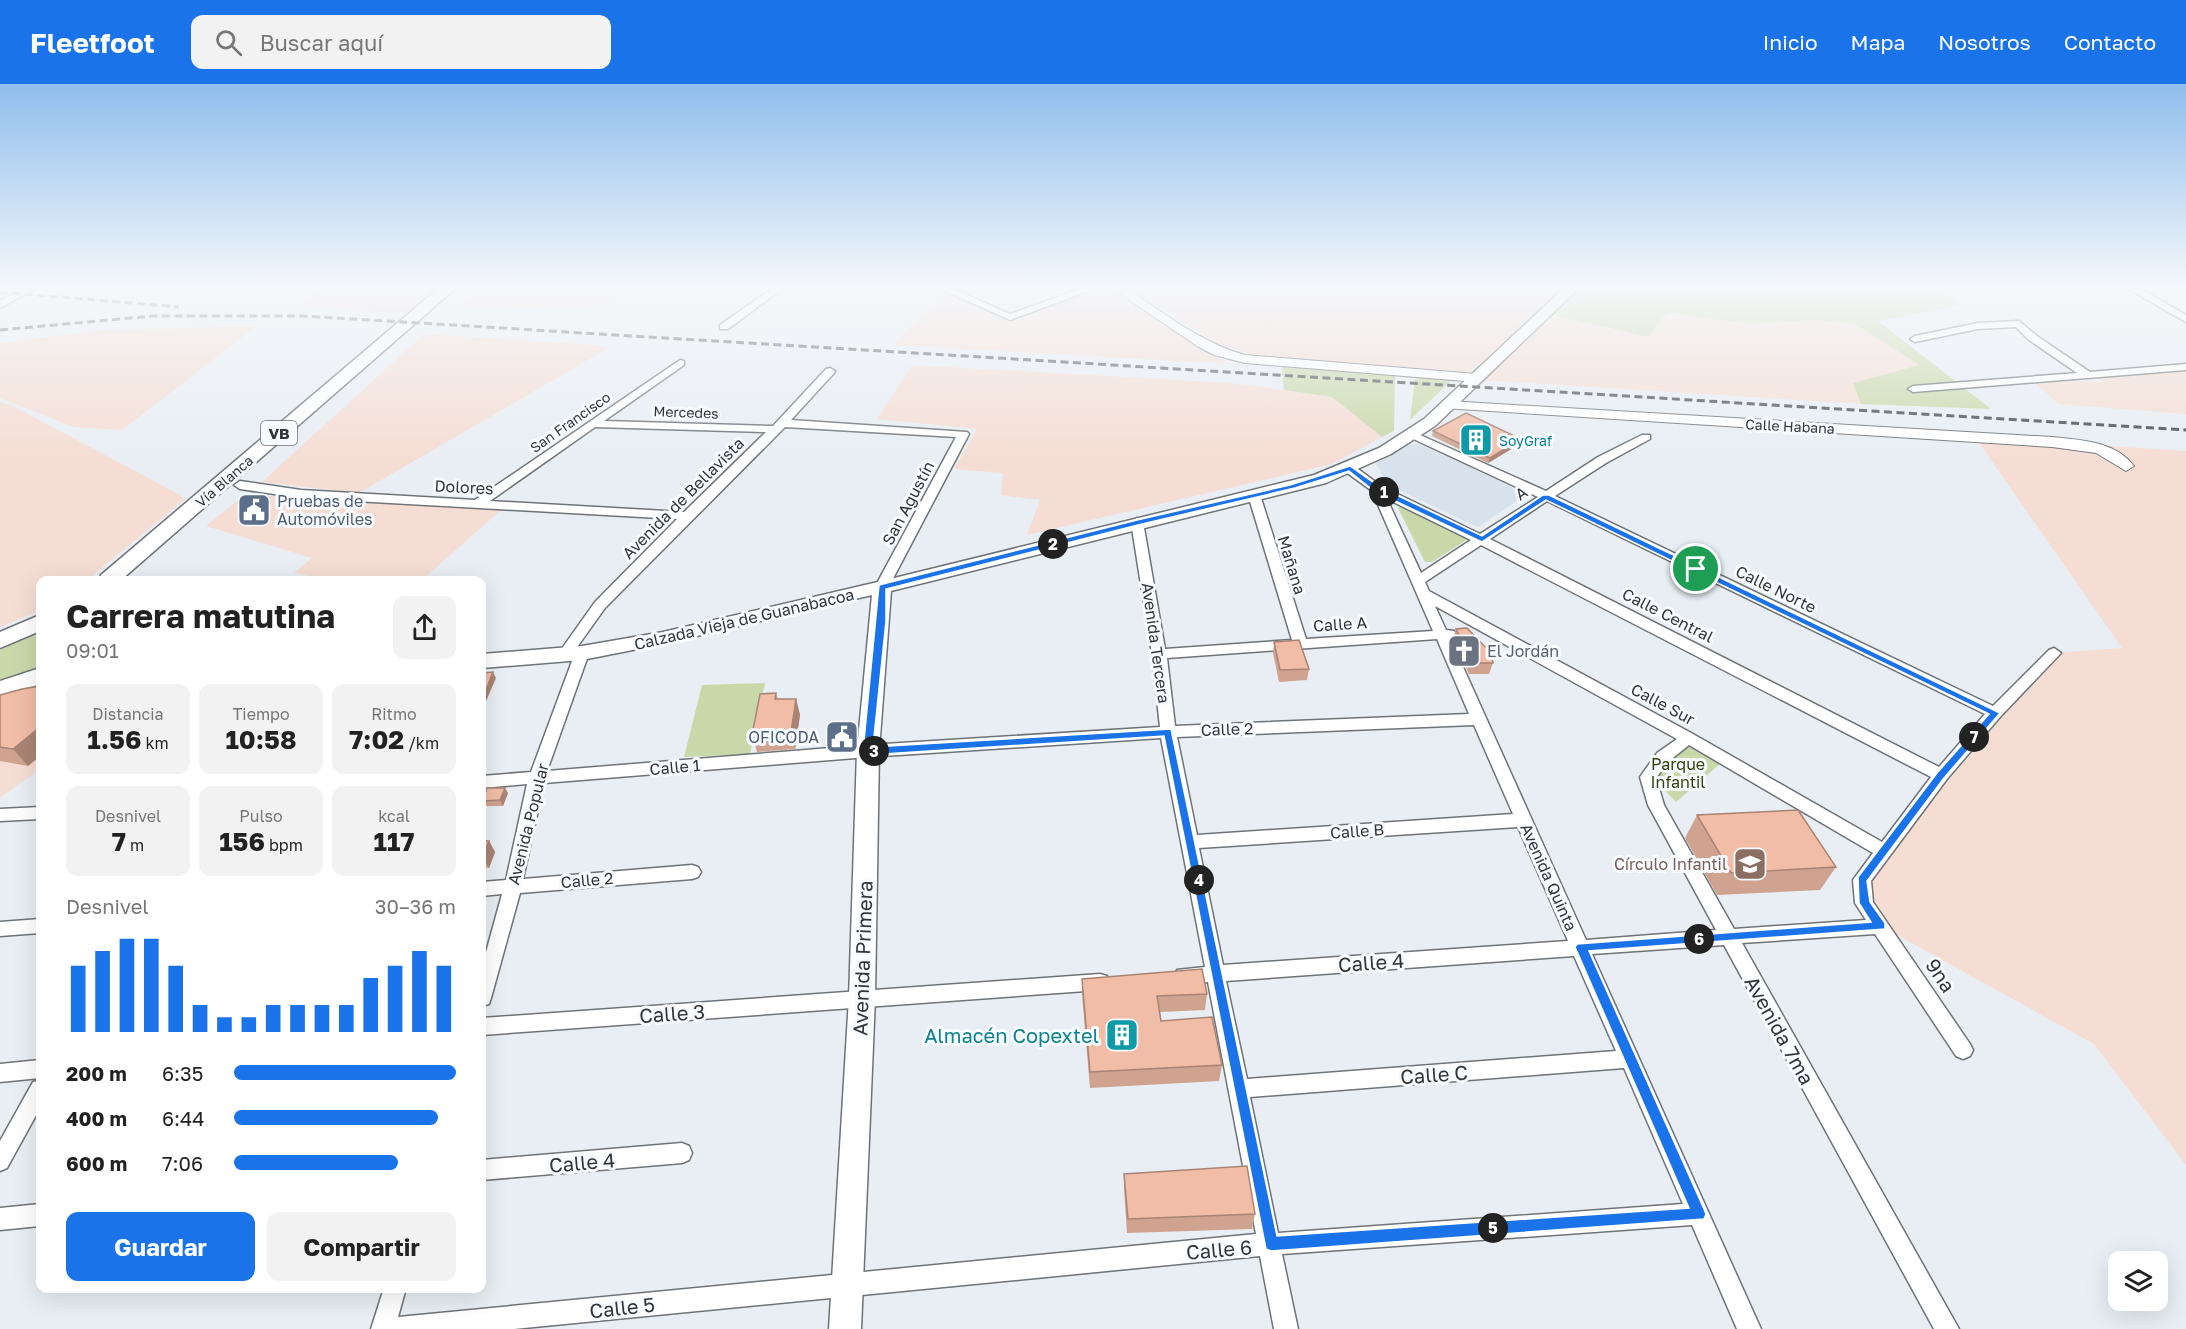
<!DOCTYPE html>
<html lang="es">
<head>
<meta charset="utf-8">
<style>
	:root { --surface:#fff; --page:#f2f2f2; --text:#222; --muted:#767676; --accent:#1a73e8 }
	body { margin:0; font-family:"Golos Text",sans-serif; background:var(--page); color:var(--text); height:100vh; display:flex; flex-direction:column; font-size:22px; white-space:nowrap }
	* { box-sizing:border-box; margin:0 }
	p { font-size:20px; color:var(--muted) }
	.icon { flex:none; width:33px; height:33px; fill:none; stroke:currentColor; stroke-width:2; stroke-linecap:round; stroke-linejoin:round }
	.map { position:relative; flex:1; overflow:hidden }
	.panel { position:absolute; left:36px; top:492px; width:450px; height:717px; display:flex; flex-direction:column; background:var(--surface); border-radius:12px; box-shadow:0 6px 24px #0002 }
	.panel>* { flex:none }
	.buttons { position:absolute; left:2108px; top:1167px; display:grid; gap:12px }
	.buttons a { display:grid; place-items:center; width:60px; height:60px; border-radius:12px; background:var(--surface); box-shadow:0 6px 24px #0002; font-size:30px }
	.pin { position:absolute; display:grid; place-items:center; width:51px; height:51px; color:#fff; margin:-26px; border:3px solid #fff; border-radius:50%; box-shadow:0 2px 6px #0007 }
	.km { position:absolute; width:30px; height:30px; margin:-15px; border-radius:50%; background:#222; color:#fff; font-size:16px; line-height:30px; text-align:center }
	.round { display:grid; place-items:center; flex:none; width:63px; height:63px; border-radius:12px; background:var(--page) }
	.headline { display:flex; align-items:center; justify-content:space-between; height:102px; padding:0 30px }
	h1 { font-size:33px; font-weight:700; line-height:45px }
	.metrics { display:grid; grid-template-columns:repeat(3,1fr); gap:9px; height:102px; padding:6px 30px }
	.metrics div { display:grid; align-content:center; border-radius:12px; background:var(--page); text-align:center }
	.metrics b { font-size:26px; font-weight:700 }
	.metrics small { font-size:16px; font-weight:400 }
	.metrics p { font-size:16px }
	.chart { height:168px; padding:12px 30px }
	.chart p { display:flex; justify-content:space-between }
	.chart svg { width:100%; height:108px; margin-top:6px; stroke:var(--accent); stroke-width:6 }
	.primary-button { display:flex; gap:12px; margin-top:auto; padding:12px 30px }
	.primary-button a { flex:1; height:69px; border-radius:12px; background:var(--accent); color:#fff; font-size:24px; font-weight:700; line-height:69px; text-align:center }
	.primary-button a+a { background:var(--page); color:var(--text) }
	ul { padding:0 30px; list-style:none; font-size:20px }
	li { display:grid; grid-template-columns:96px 72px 1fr; align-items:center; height:45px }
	li i { height:15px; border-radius:8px; background:var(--accent) }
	header { display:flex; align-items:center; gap:36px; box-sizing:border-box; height:84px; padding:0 30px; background:var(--accent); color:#fff }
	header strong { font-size:28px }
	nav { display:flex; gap:33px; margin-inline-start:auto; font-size:21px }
	.search { width:420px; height:54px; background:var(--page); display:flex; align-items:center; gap:15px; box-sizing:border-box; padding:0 21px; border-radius:12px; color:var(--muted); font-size:22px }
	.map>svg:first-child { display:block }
	.industrial { fill:#f5ddd3 }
	.built { fill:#d7e2ec }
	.green { fill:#c9d8a9 }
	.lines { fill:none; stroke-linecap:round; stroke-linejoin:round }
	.minor-casing { stroke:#6e7377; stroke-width:3 }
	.tertiary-casing { stroke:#6e7377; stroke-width:2 }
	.secondary-casing { stroke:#6e7377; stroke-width:3 }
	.primary-casing { stroke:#6e7377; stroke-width:3 }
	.minor { fill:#fff; fill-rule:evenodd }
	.tertiary { fill:#fff; fill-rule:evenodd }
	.secondary { fill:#fff; fill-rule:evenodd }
	.primary { fill:#fff; fill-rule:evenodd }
	.rail { stroke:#46494b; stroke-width:3; stroke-dasharray:8 4.5; stroke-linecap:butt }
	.wall { fill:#cfa390 }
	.shaded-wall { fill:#a98475 }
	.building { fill:#f1bda7; stroke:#a98475; stroke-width:1.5 }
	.route { fill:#1a73e8; stroke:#fff; stroke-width:1.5; fill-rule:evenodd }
	.labels { text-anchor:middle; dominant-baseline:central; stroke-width:6; stroke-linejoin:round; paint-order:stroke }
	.far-street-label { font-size:14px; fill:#333537; stroke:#f7fbff }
	.far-culture-label { font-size:14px; fill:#0d838f; stroke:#f7fbff; text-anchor:start }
	.shield { fill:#f7fbff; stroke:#6e7073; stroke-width:1.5 }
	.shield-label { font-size:15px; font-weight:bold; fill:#333537 }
	.street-label { font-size:16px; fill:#333537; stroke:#f7fbff }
	.service-label { font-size:16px; fill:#4e5e75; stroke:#f7fbff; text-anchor:start }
	.worship-label { font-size:16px; fill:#5b616d; stroke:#f7fbff; text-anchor:start }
	.park-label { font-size:16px; fill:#344009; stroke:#f7fbff }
	.education-label { font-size:16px; fill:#785e54; stroke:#f7fbff; text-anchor:end }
	.near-street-label { font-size:20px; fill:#333537; stroke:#f7fbff }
	.near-culture-label { font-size:20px; fill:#0d838f; stroke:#f7fbff; text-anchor:end }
</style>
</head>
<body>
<header>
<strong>Fleetfoot</strong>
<div class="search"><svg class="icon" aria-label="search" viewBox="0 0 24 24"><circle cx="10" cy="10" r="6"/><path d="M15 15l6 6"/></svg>Buscar aquí</div>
<nav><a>Inicio</a><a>Mapa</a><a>Nosotros</a><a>Contacto</a></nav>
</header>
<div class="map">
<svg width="2186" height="1245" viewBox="0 0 2186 1245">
	<rect width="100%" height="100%" fill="#e8eef3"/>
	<g class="industrial">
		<path d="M320 203H437L405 230 300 223Z"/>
		<path d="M482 203H658L621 217 579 225 459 223Z"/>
		<path d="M1106 203 1229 280 893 261 944 208 1007 237Z"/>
		<path d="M1126 203H1579L1558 226 1551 229H1666L1751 240 1815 236 1855 240 1919 281 1854 299 1861 320 1482 296 1460 287 1255 272 1217 259Z"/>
		<path d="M257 242 122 346 74 343 0 314V259L101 246Z"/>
		<path d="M424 250 597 261 607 265 359 409 262 398Z"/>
		<path d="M912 281 1232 299 1332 313 1382 353 1332 380 1027 451 1040 416 1001 411 1003 389 954 385 977 345 877 335Z"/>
		<path d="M2186 286V330L2059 320 2036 300 2078 297 2102 298 2096 294Z"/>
		<path d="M0 318 11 321 180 411 184 416 87 496H40V527L0 543Z"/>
		<path d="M1975 353 2186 367V1081L2094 960 1881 842 1862 796 1941 691 2054 569 2122 564Z"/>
		<path d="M244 411 476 421 501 426 422 496H332L294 489 312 474 206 442Z"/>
		<path d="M40 610V685L0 714V624Z"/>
	</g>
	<path class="built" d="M1413 360 1422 361 1520 407 1523 413 1478 443 1388 401 1375 378 1395 364Z"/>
	<g class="green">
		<path d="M1579 203H1929L1963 221 1878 237 1991 325 1861 320 1853 299 1919 281 1855 240 1815 236 1751 240 1667 229 1648 253 1550 230 1558 226Z"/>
		<path d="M1282 282 1395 291 1394 347 1382 353 1332 313 1284 306Z"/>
		<path d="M1429 293 1453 295 1410 336 1415 295Z"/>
		<path d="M1401 422 1467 453 1468 455 1432 478H1425L1398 424Z"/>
		<path d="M40 548V586L0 601V566Z"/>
		<path d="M765 599 750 670 684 673 702 601Z"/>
		<path d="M1688 658 1721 679 1676 718 1652 693Z"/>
	</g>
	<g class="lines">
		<g class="minor-casing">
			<g id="minor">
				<path d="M26 203H38L0 224V217Z"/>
				<path d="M774 203H785L728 245H720V241Z"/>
				<path d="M936 203H949L1010 230 1086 203H1100L1010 236Z"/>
				<path d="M2125 203H2137L2186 231V238Z"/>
				<path d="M2019 237 2037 252 2090 288 2186 280V286L1913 308 1908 305 1913 302 2077 289 2029 256 2016 243 1978 245 1915 258 1910 255 1915 252 1978 239Z"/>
				<path d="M680 276 684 277V281L604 337 773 342 826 285 830 284 835 287 834 289 791 336 967 348 969 350 887 506H877L875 503 956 353 785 343 605 524 570 573 565 575 558 570 595 518 677 435 301 414 240 405 234 401 240 397 301 406 475 416ZM595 343 766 348 684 428 490 417Z"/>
				<path d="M1411 347 1546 407 1598 373 1642 351H1650V355L1606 379 1555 412 1993 622 2049 566 2054 564 2061 569 2000 633 1947 695 1871 797 1873 818 1970 960 1973 966 1970 972 1963 975 1956 972 1875 850 1742 859 1959 1245H1934L1724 861 1592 870 1761 1245H1737L1692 1141 1282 1170 1298 1245H1274L1260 1172 514 1245H371L384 1204H406L398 1233 1256 1150 1208 898 1184 900 1177 898 1175 892 1177 886 1205 883 1161 654 868 673 544 699 523 795 692 781 698 783 701 788 698 793 692 795 520 809 491 914 489 920 482 922V883L502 810 482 812V798L506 796 527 700 482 704V692L531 688 575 569 582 564 589 569 547 687 868 661 1160 643 1152 570 1131 438 1137 434 1143 438 1165 565 1292 556 1248 411 1254 407 1260 411 1306 555 1433 547 1372 407 1346 388V382H1354L1381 402 1480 450 1538 413 1407 352V348ZM1387 415 1471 456 1421 489ZM1547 417 1985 630 1939 683 1490 455ZM1481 461 1931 693 1882 758 1693 650 1429 507 1425 498ZM1435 522 1677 655 1657 669 1640 693 1648 721 1716 846 1586 856 1450 554 1456 550 1454 547 1446 546ZM1437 555 1469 630 1175 642 1167 574ZM1474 641 1513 730 1197 751 1177 653ZM1689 661 1873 769 1853 796 1855 819 1866 836 1734 845 1664 721 1656 694 1669 677ZM1518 743 1568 857 1223 881 1199 764ZM1574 872 1616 967 1247 995 1226 897ZM1624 984 1683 1120 1278 1149 1250 1013Z"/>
				<path d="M40 723V735L0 737V725Z"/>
				<path d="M40 835V849L0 852V838Z"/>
				<path d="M1100 890 1107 892 1109 898 1107 904 1100 906 482 951V934Z"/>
				<path d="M40 976V994L0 998V980Z"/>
				<path d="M40 996V1024L7 1084 0 1087V1057L33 998Z"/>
				<path d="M682 1059 689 1062 692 1069 689 1076 682 1079 482 1096V1076Z"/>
				<path d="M40 1120V1142L0 1146V1124Z"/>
			</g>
		</g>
		<g class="tertiary-casing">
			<g id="tertiary">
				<path d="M1110 203H1124C1163 228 1201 259 1245 271L1477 290 1484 294 1477 298 1245 279 1214 271 1197 262Z"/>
				<path d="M1448 317 2052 353C2081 356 2115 357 2134 382L2126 387 2096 369 2052 363 1443 324 1441 321 1443 318Z"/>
			</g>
		</g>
		<g class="secondary-casing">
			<path id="secondary" d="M1565 203H1580L1435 342 1391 370 1326 399 891 507 879 667 875 914 861 1245H829L849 914 857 667 872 511 663 560 582 576 482 584V570L582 562 663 548 882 497 1314 391 1379 364 1424 335Z"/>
		</g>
		<g class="primary-casing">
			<g id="primary">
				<path d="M440 203H457L121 496H99L101 491Z"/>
				<path d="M40 531V547L0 564V548Z"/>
				<path d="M40 584V600L0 614V597Z"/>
			</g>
		</g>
		<use href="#minor" class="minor"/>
		<use href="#tertiary" class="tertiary"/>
		<use href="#secondary" class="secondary"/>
		<use href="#primary" class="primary"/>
		<g class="rail">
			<path d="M0 208 179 223"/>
			<path d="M0 246 152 232H303L2186 346"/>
		</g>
	</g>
	<g class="wall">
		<path d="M1433 347 1521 355 1520 360 1488 379 1432 352Z"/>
		<path d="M1456 545 1493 579 1489 590H1469L1453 556Z"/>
		<path d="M1274 558 1309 585 1307 596 1279 598 1273 569Z"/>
		<path d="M40 602V672L28 682 0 677V611Z"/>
		<path d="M776 609 778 615H796L800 631 795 665 757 668 752 651Z"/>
		<path d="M508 709 503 722H485L482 717Z"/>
		<path d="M1697 731 1836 783 1820 806 1717 811 1685 754Z"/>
		<path d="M482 757H489L495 768 489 784 482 783Z"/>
		<path d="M1082 895 1207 910 1205 926 1160 928 1161 937 1222 981 1219 997 1090 1004 1082 911Z"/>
		<path d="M1124 1090 1255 1130 1252 1145 1127 1149 1124 1105Z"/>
	</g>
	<g class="shaded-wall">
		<path d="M1521 355 1520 360 1488 379 1490 374Z"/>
		<path d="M493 588 496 594 484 622 482 616Z"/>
		<path d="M796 615 800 631 795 665 791 648Z"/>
		<path d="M40 643V672L28 682 13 665Z"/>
		<path d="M505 704 508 709 503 722 500 716Z"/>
		<path d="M489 757 495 768 489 784 482 772Z"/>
	</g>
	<g class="building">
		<path d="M1466 329 1521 355 1490 374 1433 347Z"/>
		<path d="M1467 544 1491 569 1493 579H1472L1456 545Z"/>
		<path d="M1299 556 1309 585 1280 586 1274 558Z"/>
		<path d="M493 588 482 616V589Z"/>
		<path d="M40 602V643L13 665 0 663V611L22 605Z"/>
		<path d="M776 609 775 615H796L791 648 752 651 760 610Z"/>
		<path d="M487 704H505L500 716 482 717Z"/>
		<path d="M1798 726 1836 783 1731 789 1697 731Z"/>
		<path d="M482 757H489L482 772Z"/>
		<path d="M1202 885 1207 910 1157 912 1161 937 1212 933 1222 981 1090 988 1082 895Z"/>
		<path d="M1247 1082 1255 1130 1128 1135 1124 1090Z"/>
	</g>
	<linearGradient id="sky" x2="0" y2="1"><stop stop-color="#8fbeed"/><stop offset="0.54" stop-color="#f5f7fa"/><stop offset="1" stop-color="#f5f7fa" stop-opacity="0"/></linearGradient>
	<rect width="2186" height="377" fill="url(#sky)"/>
	<path class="route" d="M1350 382 1380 403 1482 452 1543 411H1549L2000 629 1944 694 1867 797 1870 818 1885 839V845L1589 867 1704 1125 1706 1130 1704 1135 1271 1167 1266 1165 1164 652 868 671 863 667 879 501 1137 436 1290 401ZM1349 387 1374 407 1482 458 1546 416 1989 630 1937 689 1858 793 1859 819 1871 838 1577 860 1575 863 1689 1124 1277 1152 1171 645 873 663 886 537V505L1138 441 1295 404Z"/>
	<defs>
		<g id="building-square" transform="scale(1.725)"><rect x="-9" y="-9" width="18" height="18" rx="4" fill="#0f9aa8" stroke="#f7fbff"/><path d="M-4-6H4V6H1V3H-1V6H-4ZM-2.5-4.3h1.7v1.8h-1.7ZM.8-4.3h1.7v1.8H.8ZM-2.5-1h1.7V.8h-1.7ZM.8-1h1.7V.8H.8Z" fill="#fff"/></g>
		<g id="civic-square" transform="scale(1.725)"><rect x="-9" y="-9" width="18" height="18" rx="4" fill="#5c6f8a" stroke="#f7fbff"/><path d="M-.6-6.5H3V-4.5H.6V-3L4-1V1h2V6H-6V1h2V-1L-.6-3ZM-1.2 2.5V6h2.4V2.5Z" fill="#fff"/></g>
		<g id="church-square" transform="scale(1.725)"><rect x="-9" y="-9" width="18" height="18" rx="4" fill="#6b7280" stroke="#f7fbff"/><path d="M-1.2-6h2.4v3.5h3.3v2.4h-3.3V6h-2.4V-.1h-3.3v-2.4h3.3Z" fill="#fff"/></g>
		<g id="school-square" transform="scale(1.725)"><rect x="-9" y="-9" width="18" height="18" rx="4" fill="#8d6e63" stroke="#f7fbff"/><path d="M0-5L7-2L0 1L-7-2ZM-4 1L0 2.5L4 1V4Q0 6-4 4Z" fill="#fff"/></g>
	</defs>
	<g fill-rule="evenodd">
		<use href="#building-square" x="1476" y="356"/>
		<use href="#civic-square" x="254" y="426"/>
		<use href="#church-square" x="1464" y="567"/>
		<use href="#civic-square" x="842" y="653"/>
		<use href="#school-square" x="1750" y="780"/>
		<use href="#building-square" x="1122" y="951"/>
	</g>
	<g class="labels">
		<g class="far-street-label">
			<text transform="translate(686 328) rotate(2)">Mercedes</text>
			<text transform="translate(570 338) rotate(-35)">San Francisco</text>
			<text transform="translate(1790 342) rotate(3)">Calle Habana</text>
			<text transform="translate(224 397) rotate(-41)">Vía Blanca</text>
		</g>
		<g class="far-culture-label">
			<text x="1499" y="356">SoyGraf</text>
		</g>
		<rect class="shield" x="261" y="337" width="36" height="24" rx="4.5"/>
		<g class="shield-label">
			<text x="279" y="349">VB</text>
		</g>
		<g class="street-label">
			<text transform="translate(464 403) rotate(3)">Dolores</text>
			<text transform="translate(1521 409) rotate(-34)">A</text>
			<text transform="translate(683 414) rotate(-45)">Avenida de Bellavista</text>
			<text transform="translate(908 419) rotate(-62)">San Agustín</text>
			<text transform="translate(1292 481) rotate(73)">Mañana</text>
			<text transform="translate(1776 505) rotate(26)">Calle Norte</text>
			<text transform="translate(1668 531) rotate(27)">Calle Central</text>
			<text transform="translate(744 535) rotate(-13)">Calzada Vieja de Guanabacoa</text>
			<text transform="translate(1340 540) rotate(-4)">Calle A</text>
			<text transform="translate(1156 559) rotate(82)">Avenida Tercera</text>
			<text transform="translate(1663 620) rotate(28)">Calle Sur</text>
			<text transform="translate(1227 645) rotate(-2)">Calle 2</text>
			<text transform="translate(675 683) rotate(-5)">Calle 1</text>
			<text transform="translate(528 740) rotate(-76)">Avenida Popular</text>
			<text transform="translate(1357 747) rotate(-4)">Calle B</text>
			<text transform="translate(1549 793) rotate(66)">Avenida Quinta</text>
			<text transform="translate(587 796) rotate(-5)">Calle 2</text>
		</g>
		<g class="service-label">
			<text x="277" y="417">Pruebas de<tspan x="277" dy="18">Automóviles</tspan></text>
			<text x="819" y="653" text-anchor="end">OFICODA</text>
		</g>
		<g class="worship-label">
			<text x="1487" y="567">El Jordán</text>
		</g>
		<g class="park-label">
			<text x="1678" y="680">Parque<tspan x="1678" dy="18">Infantil</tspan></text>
		</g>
		<g class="education-label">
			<text x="1727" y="780">Círculo Infantil</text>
		</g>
		<g class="near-street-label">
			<text transform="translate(862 874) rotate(-88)">Avenida Primera</text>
			<text transform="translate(1371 878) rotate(-4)">Calle 4</text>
			<text transform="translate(1941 891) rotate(56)">9na</text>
			<text transform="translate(672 929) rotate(-4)">Calle 3</text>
			<text transform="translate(1780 946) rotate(61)">Avenida 7ma</text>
			<text transform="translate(1434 990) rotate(-4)">Calle C</text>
			<text transform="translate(582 1078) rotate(-5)">Calle 4</text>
			<text transform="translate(1219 1165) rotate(-5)">Calle 6</text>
			<text transform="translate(622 1223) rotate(-6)">Calle 5</text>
		</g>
		<g class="near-culture-label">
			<text x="1099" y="951">Almacén Copextel</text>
		</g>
	</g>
</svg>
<div class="buttons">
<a><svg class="icon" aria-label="layers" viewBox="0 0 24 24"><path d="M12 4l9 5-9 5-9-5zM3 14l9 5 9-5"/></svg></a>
</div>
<div class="pin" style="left:1696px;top:485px;background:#1e9e55"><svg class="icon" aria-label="arrive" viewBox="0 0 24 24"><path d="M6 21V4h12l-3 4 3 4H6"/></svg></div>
<b class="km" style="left:1384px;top:408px">1</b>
<b class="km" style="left:1053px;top:460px">2</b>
<b class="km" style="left:874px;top:667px">3</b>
<b class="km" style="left:1199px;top:796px">4</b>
<b class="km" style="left:1493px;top:1144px">5</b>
<b class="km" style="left:1699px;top:855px">6</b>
<b class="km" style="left:1974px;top:653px">7</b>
<section class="panel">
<div class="headline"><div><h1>Carrera matutina</h1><p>09:01</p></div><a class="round"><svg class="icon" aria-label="share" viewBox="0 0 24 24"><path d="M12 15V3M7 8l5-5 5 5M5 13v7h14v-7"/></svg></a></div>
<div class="metrics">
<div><p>Distancia</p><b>1.56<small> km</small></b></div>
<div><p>Tiempo</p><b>10:58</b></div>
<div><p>Ritmo</p><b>7:02<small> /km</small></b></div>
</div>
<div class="metrics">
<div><p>Desnivel</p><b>7<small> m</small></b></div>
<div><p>Pulso</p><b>156<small> bpm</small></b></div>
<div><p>kcal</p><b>117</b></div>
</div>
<div class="chart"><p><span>Desnivel</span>30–36 m</p>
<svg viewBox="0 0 160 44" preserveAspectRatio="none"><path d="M5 44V17M15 44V11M25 44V6M35 44V6M45 44V17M55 44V33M65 44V38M75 44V38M85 44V33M95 44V33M105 44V33M115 44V33M125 44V22M135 44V17M145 44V11M155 44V17"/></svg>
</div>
<ul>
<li><b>200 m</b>6:35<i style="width:100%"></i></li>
<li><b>400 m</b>6:44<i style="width:92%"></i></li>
<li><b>600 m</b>7:06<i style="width:74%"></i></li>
</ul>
<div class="primary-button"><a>Guardar</a><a>Compartir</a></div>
</section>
</div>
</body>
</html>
